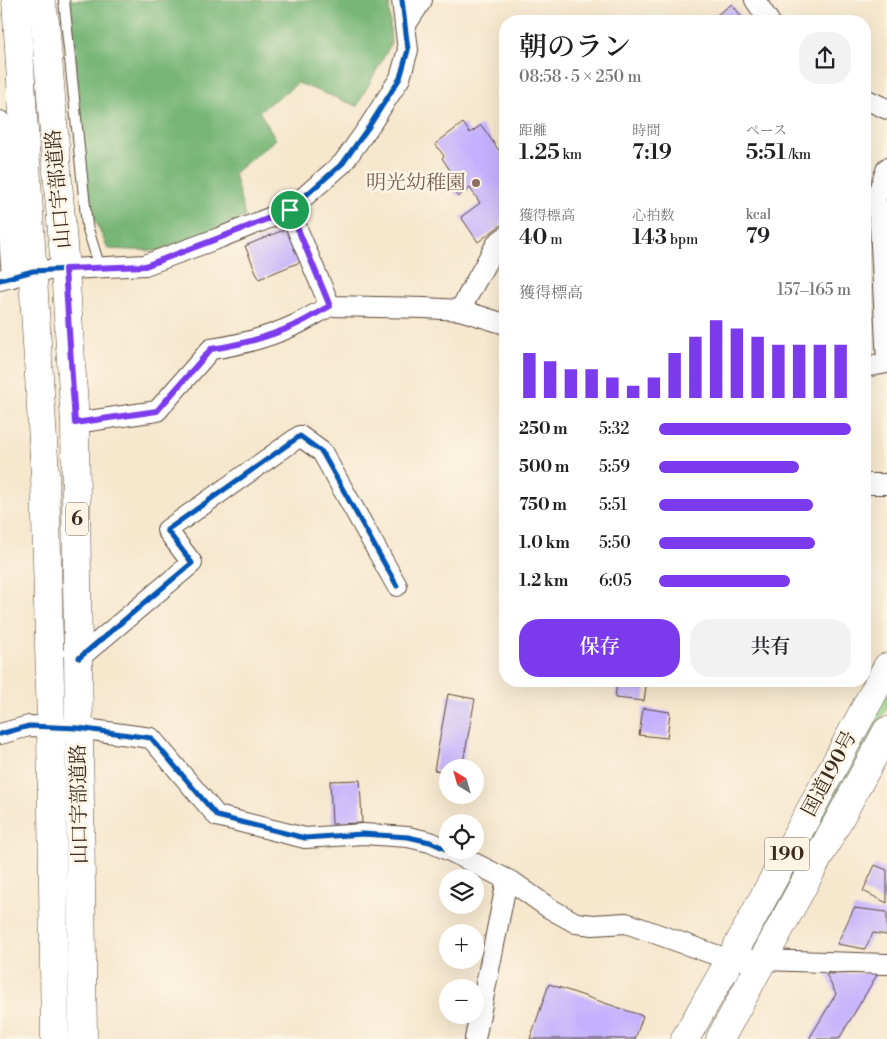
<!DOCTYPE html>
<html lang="ja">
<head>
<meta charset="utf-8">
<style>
	:root { --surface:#fff; --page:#f2f2f2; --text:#202124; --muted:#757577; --accent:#7c3aed }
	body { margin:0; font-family:"Libre Bodoni","Noto Serif JP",serif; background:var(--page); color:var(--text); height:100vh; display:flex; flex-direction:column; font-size:19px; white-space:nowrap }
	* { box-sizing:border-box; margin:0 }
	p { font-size:16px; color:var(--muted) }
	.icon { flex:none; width:28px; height:28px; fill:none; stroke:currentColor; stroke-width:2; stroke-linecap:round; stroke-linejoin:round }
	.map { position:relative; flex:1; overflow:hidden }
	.drawer { position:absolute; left:499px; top:15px; width:372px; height:672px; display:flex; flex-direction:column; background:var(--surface); border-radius:20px; box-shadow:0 5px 20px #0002 }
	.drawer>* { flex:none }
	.needle { width:32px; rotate:323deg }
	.tools { position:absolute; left:439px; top:759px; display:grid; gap:10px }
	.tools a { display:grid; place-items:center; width:45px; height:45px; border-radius:50%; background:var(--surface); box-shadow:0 5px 20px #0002; font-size:25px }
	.pin { position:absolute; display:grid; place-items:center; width:42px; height:42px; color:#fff; margin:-21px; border:2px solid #fff; border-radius:50%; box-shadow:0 1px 5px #0007 }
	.round { display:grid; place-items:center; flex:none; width:52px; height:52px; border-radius:20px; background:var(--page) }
	.overview { display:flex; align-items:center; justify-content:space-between; height:85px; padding:0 20px }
	h1 { font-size:28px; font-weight:600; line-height:38px }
	.metrics { display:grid; grid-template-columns:repeat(3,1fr); gap:8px; height:85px; padding:5px 20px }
	.metrics div { display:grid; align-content:center }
	.metrics b { font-size:21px; font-weight:600 }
	.metrics small { font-size:14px; font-weight:400 }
	.metrics p { font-size:14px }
	.chart { height:140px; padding:10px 20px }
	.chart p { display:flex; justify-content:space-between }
	.chart svg { width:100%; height:90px; margin-top:5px; stroke:var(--accent); stroke-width:6 }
	.primary-button { display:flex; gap:10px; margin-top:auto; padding:10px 20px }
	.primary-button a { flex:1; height:58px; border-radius:20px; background:var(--accent); color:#fff; font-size:20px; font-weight:600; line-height:58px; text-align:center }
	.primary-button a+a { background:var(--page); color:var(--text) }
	ul { padding:0 20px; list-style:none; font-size:16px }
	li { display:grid; grid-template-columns:80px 60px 1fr; align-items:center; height:38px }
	li i { height:12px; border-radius:6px; background:var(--accent) }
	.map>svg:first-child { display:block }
	.green { fill:#94d48b; stroke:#687f54 }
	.forest { fill:#77b677; stroke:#59704a }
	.building { fill:#c4b1fd }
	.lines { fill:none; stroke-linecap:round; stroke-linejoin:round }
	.service-casing { stroke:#574638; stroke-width:12 }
	.minor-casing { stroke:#574638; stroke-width:22 }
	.primary-casing { stroke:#574638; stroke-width:29 }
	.trunk-casing { stroke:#574638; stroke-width:29 }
	.service { stroke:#fff; stroke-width:10 }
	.minor { stroke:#fff; stroke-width:20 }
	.primary { stroke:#fff; stroke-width:28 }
	.trunk { stroke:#fff; stroke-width:28 }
	.cycleway-casing { stroke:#fcf5e5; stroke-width:8 }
	.cycleway { stroke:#0057b8; stroke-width:5 }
	.route-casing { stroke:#fff; stroke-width:10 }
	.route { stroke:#7c3aed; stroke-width:6 }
	.education-dot { fill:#8d6e63; stroke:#fcf5e5; stroke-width:2 }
	.labels { text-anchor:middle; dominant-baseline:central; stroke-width:5; stroke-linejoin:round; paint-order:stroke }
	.shield { fill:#fcf5e5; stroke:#75675a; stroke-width:1 }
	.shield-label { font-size:19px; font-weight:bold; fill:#3b2a1e }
	.education-label { font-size:20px; fill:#785e54; stroke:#fcf5e5; text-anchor:end }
	.street-label { font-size:20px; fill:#3b2a1e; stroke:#fcf5e5 }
</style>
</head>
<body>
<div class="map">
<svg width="887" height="1039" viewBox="0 0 887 1039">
	<rect width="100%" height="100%" fill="#fcf5e5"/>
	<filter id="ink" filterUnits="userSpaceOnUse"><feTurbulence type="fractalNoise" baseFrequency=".02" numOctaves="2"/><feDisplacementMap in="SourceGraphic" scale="10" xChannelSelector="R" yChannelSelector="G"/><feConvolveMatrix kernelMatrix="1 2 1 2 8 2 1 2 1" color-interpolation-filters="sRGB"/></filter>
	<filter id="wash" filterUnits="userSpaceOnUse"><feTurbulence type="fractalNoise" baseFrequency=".0096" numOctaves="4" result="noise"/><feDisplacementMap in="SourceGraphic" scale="20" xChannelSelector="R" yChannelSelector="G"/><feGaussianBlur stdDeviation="1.12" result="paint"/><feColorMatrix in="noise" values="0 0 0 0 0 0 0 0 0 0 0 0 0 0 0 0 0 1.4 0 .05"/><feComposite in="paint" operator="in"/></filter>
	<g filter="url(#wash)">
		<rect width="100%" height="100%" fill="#f6e7cd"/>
		<path class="green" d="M887 688V707L757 949 749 945Z"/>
		<path class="forest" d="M70 0H389L391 44 357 106 298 83 259 111 276 139 234 173 245 217 157 251 108 249 87 202 75 45Z"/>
		<g id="blocks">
			<g class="building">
				<path d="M732 4 741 16 735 20 736 21H708Z"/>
				<path d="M463 123 470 133 481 125 505 159V222L478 242 461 217 480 203 470 188 458 197 444 178 451 172 442 158 444 156 435 144Z"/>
				<path d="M286 229 300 262 259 279 245 246Z"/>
				<path d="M617 682 646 686 644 701 615 698Z"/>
				<path d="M448 694 475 699 462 768H448V772L434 770Z"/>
				<path d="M643 708 670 712 667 738 639 735Z"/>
				<path d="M360 780 362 823 332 824 330 781Z"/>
				<path d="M875 865 887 870V903L863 891Z"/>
				<path d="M854 908 887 912V935L873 933 865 949 837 944Z"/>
				<path d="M878 973 839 1039H809L836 994 826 974Z"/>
				<path d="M549 984 643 1016 635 1039H530Z"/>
			</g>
		</g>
	</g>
	<g filter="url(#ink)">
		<use href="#blocks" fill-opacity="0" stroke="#574638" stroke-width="1"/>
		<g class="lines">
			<g class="service-casing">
				<path id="service" d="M64 0 87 226 100 268"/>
			</g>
			<g class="minor-casing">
				<g id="minor">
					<path d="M755 0 769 21"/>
					<path d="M405 26 422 0"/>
					<path d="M865 99 887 109"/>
					<path d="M0 121 12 277"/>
					<path d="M289 210 330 306 425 308 460 310 505 324"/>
					<path d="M0 280 33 271 145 265 219 238 289 210 343 163 370 125 400 78 408 50 402 0"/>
					<path d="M460 310 497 243 505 237"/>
					<path d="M865 367 887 363 880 226 876 198 887 168"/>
					<path d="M75 423 157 411 211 349C239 345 269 337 295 325 307 320 318 312 330 306"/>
					<path d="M865 484H887"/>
					<path d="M79 658 192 563 167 530 300 436 322 452 397 586"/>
					<path d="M0 734 29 726 78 728 151 738 217 816 305 838 363 834 408 837 430 842 448 850"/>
					<path d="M448 850 514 883 549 908 576 923 593 925 626 923 730 960H763L887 964"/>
					<path d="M475 1039 507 880"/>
				</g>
			</g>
			<g class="primary-casing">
				<g id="primary">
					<path d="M16 0 45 474 51 727 55 1039"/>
					<path d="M41 0 45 22 65 269 75 423 83 1039"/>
				</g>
			</g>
			<g class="trunk-casing">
				<g id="trunk">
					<path d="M685 1039 730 960 887 667"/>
					<path d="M720 1039 887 731"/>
				</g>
			</g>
			<use href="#service" class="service"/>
			<use href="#minor" class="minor"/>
			<use href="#primary" class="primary"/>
			<use href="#trunk" class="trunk"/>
			<g class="cycleway-casing">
				<g id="cycleway">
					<path d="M0 280 33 271 145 265 219 238 289 210 343 163 370 125 400 78 408 50 402 0"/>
					<path d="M79 658 192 563 167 530 300 436 322 452 397 586"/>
					<path d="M0 734 29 726 78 728 151 738 217 816 305 838 363 834 408 837 430 842 448 850"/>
				</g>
			</g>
			<use href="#cycleway" class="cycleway"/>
		</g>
	</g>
	<g class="lines" filter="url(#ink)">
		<g class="route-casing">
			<path id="route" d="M290 210 330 306C318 312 307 320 295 325 269 337 239 345 211 349L157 411 75 423 65 269 145 266 219 238Z"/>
		</g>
		<use href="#route" class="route"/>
	</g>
	<circle class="education-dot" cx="476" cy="183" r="5"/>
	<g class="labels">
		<g class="shield">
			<rect x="66" y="502.5" width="22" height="33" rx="4"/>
			<rect x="764.5" y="837.5" width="45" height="33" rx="4"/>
		</g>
		<g class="shield-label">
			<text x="77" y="519">6</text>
			<text x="787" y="854">190</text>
		</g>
		<g class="education-label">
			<text x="466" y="183">明光幼稚園</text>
		</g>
		<g class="street-label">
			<text transform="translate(59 189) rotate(-95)">山口宇部道路</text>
			<text transform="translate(830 774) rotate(-62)">国道190号</text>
			<text transform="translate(80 804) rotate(-91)">山口宇部道路</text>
		</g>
	</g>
</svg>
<div class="tools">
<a><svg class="needle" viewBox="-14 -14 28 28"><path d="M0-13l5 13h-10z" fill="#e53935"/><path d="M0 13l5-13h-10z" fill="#757577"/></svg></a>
<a><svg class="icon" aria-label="locate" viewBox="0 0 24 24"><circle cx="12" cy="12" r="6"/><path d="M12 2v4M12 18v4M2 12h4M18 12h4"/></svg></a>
<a><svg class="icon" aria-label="layers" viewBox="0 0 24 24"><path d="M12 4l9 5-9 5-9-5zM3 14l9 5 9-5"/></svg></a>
<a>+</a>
<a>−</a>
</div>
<div class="pin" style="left:290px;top:210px;background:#1e9e55"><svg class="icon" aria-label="arrive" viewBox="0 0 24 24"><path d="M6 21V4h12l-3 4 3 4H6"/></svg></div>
<section class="drawer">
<div class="overview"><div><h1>朝のラン</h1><p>08:58 · 5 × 250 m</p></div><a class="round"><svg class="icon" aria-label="share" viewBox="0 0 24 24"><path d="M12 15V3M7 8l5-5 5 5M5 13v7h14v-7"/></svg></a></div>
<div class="metrics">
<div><p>距離</p><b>1.25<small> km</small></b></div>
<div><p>時間</p><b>7:19</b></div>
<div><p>ペース</p><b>5:51<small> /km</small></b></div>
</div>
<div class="metrics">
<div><p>獲得標高</p><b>40<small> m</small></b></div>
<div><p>心拍数</p><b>143<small> bpm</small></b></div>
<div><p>kcal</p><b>79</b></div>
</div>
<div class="chart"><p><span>獲得標高</span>157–165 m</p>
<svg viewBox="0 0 160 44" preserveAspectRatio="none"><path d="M5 44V22M15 44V26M25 44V30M35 44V30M45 44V34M55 44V38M65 44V34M75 44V22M85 44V14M95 44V6M105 44V10M115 44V14M125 44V18M135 44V18M145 44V18M155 44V18"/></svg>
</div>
<ul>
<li><b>250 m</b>5:32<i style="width:100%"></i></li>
<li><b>500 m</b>5:59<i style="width:73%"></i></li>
<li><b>750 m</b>5:51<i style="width:80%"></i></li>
<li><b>1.0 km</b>5:50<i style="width:81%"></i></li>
<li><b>1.2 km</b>6:05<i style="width:68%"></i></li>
</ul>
<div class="primary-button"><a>保存</a><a>共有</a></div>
</section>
</div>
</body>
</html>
